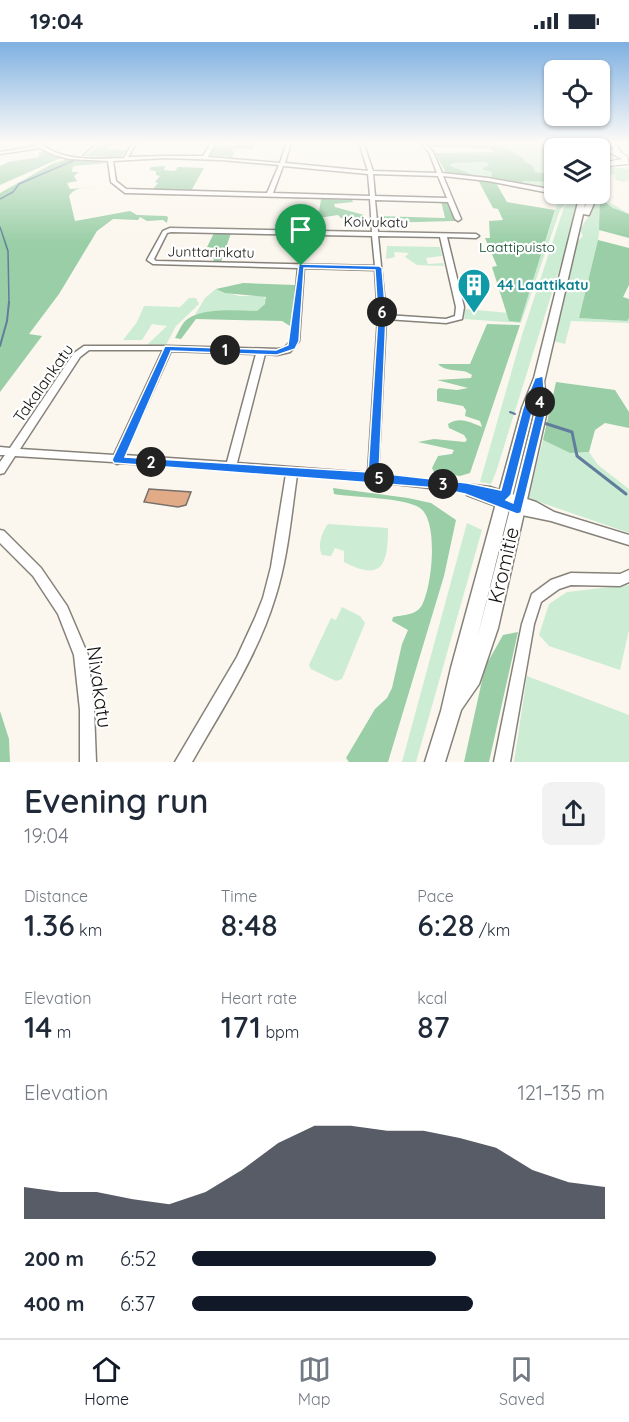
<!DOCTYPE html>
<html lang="en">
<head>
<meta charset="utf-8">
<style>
	:root { --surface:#fff; --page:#f2f2f3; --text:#1f2937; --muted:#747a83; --line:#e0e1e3; --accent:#111827 }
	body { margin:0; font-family:Quicksand,sans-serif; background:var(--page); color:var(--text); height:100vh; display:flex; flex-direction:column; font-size:22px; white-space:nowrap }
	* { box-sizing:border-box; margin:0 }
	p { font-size:20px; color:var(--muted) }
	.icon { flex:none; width:33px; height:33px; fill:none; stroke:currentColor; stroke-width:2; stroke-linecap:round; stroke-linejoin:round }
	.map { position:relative; height:720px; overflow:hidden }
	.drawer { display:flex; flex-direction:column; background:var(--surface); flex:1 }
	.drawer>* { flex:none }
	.tools { position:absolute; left:544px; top:18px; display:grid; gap:12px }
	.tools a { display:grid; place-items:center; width:66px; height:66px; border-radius:9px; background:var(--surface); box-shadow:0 2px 4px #0004; font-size:30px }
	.pin { position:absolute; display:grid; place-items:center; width:51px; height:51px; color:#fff; margin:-62px -26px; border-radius:50% 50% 50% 0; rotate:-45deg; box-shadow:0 0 6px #0007 }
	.pin .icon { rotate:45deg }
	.km { position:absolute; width:30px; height:30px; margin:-15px; border-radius:50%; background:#222; color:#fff; font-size:16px; line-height:30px; text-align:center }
	.round { display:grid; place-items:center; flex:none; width:63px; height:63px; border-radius:9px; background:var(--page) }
	.overview { display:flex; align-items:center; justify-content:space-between; height:102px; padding:0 24px }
	h1 { font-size:33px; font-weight:600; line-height:45px }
	.metrics { display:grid; grid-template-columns:repeat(3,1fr); gap:9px; height:102px; padding:6px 24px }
	.metrics div { display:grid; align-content:center }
	.metrics b { font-size:30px; font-weight:600 }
	.metrics small { font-size:16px; font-weight:400 }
	.metrics p { font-size:16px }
	.chart { height:168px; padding:12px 24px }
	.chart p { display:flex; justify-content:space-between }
	.chart svg { width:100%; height:108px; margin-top:6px; fill:var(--accent); opacity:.7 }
	ul { padding:0 24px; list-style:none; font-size:20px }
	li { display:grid; grid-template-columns:96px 72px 1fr; align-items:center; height:45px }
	li i { height:15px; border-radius:8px; background:var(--accent) }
	.status { display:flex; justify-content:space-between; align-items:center; height:42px; padding:0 30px; background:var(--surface); direction:ltr }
	.status svg { height:16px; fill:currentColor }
	.tab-bar { display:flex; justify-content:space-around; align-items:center; height:84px; border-top:2px solid var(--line); background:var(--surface); font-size:16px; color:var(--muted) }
	.tab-bar a { display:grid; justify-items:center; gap:3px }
	.tab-bar .current { color:var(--accent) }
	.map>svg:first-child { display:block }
	.green { fill:#ccecd3 }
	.forest { fill:#99cea6 }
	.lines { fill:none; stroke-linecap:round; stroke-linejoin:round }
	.stream-far2 { stroke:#607e9c; stroke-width:1.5 }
	.stream-far1 { stroke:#607e9c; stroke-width:2 }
	.stream { stroke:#607e9c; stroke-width:3 }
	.building { fill:#e1ab87; stroke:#78706b; stroke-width:1.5 }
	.minor-casing { stroke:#86827a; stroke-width:3 }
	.major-casing { stroke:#86827a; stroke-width:3 }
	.highway-casing { stroke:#86827a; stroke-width:2 }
	.minor { fill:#fff; fill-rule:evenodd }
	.major { fill:#fff; fill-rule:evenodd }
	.highway { fill:#fff; fill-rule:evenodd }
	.route { fill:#1a73e8; stroke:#fff; stroke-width:1.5; fill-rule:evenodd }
	.labels { text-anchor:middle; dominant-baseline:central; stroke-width:4.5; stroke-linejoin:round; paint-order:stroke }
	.far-street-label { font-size:14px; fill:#151411; stroke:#fff }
	.far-park-label { font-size:14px; fill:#0a4924; stroke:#fff }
	.far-culture-label { font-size:14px; font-weight:bold; fill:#0d838f; stroke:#fff; text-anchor:start }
	.street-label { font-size:16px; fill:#151411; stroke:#fff }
	.near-street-label { font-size:20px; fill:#151411; stroke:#fff }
</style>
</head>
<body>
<div class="status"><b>19:04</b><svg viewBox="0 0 49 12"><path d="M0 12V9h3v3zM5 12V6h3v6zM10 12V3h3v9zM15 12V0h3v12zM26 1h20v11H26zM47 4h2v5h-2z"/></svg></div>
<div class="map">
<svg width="629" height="720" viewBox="0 0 629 720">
	<rect width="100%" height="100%" fill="#fbf7ee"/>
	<g class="green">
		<path d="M487 100C509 100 551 98 555 125H545L548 132 535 130 532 123 525 120 523 116 496 100Z"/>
		<path d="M486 120 489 128 520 141 524 139 555 140V149L550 145 545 147 476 134 449 125 453 121Z"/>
		<path d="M611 125 629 127V138L624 140 614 137 616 133 610 132 602 152H599L602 127Z"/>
		<path d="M555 151 571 156 560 168 521 281 464 277 465 267 509 271 520 279 560 154Z"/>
		<path d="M595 153C600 154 624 169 629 172L613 166 604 157 598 198 579 276 626 279 629 276V281L571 279 565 302 553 299 578 199 583 194 580 188 592 168Z"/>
		<path d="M575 156 579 160 574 180 496 430 491 442 480 440 522 293 564 165Z"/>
		<path d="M387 204 440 205 442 214 426 216 428 222 443 221 444 224 417 223 405 215 409 211 394 210 395 215 386 217Z"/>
		<path d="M216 247 239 254H262L267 257 265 262 257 269 233 268 195 273 205 256Z"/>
		<path d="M189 256H196L199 262 176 284 166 303H147L167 284 152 282 142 298H123L137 280 144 264 180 265Z"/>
		<path d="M543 398 570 411 589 410 598 423 629 447V491L528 456Z"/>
		<path d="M467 481 482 488 416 720H402Z"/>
		<path d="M328 482 388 486C388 523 382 540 344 520V509L335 506 331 514 322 513C317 503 322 490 328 482Z"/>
		<path d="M629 543V588L620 628 549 604 539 593 549 562 567 550Z"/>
		<path d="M342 565 360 574 365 581 342 637 336 639 311 627 309 623 331 576 336 578Z"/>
		<path d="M527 634 629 673V720H514Z"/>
	</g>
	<g class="forest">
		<path d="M99 100 131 101 109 105 108 107 127 108 121 115 84 114 96 107Z"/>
		<path d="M216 100H220L219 104 234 105 236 100H254L253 107 234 106 232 110 235 111 232 115 208 113Z"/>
		<path d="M425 100H496L523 116 525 120 532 123 535 130 548 132 545 125H555V140L524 139 520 141 491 136 492 130 482 127 489 123 486 120 453 121 450 124 476 134 446 131 435 111 494 110 489 106 431 105Z"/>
		<path d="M43 109 63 115 0 143V124L8 120 39 115V110Z"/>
		<path d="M68 117 106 121 73 124 72 130H79L74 134 77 139 67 141 70 147 99 145C88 146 75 144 69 154L75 179 130 169 137 173 166 174 168 175 167 181 163 178 147 179 140 175 138 178 113 177 97 189 59 252 29 292 42 294 0 350V151L52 122Z"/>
		<path d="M165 124 164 128 175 129 178 125 204 126 191 149 152 148 158 141 155 140 160 134 156 133V129L149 128 151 125Z"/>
		<path d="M478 138 496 141 507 160 555 168 520 280 509 279 492 225 497 224 485 196H490L489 179 503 178 498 167 493 166Z"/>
		<path d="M600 156 613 166 629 172V196L599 188Z"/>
		<path d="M321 157 352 158 353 160 334 162 335 165 364 173 363 177 341 176 338 173 318 176Z"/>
		<path d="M441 159 449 160 455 179 377 181 378 174 445 176Z"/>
		<path d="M214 191H231L221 220H214L212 206 207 205Z"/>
		<path d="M598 198 629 206V243L623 255 629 257V276L627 279 579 276Z"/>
		<path d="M243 241 295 243 293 283 290 284 282 279 196 277 181 297 175 296C179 289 182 280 189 276 203 266 241 268 257 269L265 262 266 255 225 251 216 247Z"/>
		<path d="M487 282 520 283 470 431 460 434 434 430 432 426 438 414 452 412 454 408 418 400 434 397 465 400 467 398 464 393 449 386 448 382C461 374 471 381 482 385L480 379 465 374 466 368 463 364 437 359V348L439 346 457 348 468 346 437 338 471 336 472 333C462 325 448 332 438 322H470Z"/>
		<path d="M556 340 615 348 629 370V386L605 381 595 388 589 410 570 411 543 398Z"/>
		<path d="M333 446 408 456 431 461 456 478 444 534 388 720H349L346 716 375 667 387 656 392 646 402 602 408 588 392 579 393 575C403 573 417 573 422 563 432 545 439 479 420 466 404 455 355 456 334 452Z"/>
		<path d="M518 590 489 720H464L485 625 503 593Z"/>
		<path d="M0 669 9 697 10 720H0Z"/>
	</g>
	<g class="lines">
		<g class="stream-far2">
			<path d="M83 113 98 100"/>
			<path d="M0 157 13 150 19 142 75 118"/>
			<path d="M0 185 8 209 9 261"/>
		</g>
		<g class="stream-far1">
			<path d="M0 304 7 279 9 260"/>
			<path d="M510 370 515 372"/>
		</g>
		<path class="stream" d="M544 381 572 390 577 414 626 452"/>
	</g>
	<path class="building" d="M149 447 191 450 186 463 178 465 144 460Z"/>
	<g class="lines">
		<g class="minor-casing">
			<g id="minor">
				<path d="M34 100H39C61 120 95 117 124 116L133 100H137L128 115 165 114H203L212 100H216L208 115 280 121 287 100H291L285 121 368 129 359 100H363L373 129 437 131 429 110 420 100H424L433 110 442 131 488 136 555 148V152L488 139 443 134 461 177 458 179 455 177 448 160 375 158 378 190 476 192 479 194 476 196 447 195 464 265 462 277 446 281 386 277 378 432 490 445 536 460 554 470 629 493V503L551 479 517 472 467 453 466 450 331 435 297 433C291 474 288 516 275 556 257 615 222 667 192 720H175L237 615 255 576 263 556 271 525 286 432 120 421 117 422 113 420 15 414 4 431 0 432V420L5 413H0V405L10 406 74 311 84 304H168L277 307 284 306 291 299 298 226 153 222 147 218 163 189 170 186 372 190 370 157 125 151 111 140 108 119 69 117 54 113 40 106 0 112V110L38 104ZM165 116 221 118 279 123 267 151 126 147 116 139 113 119ZM283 124 368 132 370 154 273 151ZM373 132 438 134 447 156 375 154ZM171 190 372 194 375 224 156 219 154 217 167 191ZM378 194 440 195 456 265 455 274 446 277 386 273ZM304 226 375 228 378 275 368 431 237 421 265 312 277 313 290 310 299 299ZM89 308H163L114 413 20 407 80 315ZM171 309 256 312 227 420 124 413Z"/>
				<path d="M559 152H569L595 157 592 159Z"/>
				<path d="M0 488 4 489 41 526 67 564 88 613 94 668 96 720H80V668L74 613 58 572 33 534 0 501Z"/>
				<path d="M629 528V540L620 544 571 543 559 547 541 560 534 582 510 720H494L522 582 532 552 551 538 571 531 620 532Z"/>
			</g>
		</g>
		<g class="major-casing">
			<g id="major">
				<path d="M608 100H614L623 113H619Z"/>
				<path d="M580 152H588L584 166 591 152H598L589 173 583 172 544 340 547 369 498 586 479 642 461 668 445 720H425L441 669 451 626 522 366 534 336ZM535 364V369L477 597 534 366Z"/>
			</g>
		</g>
		<g class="highway-casing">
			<path id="highway" d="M536 100C561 100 603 98 627 114L629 122 600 125V121L622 117 600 106H577L556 102 566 106H557Z"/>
		</g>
		<use href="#minor" class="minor"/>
		<use href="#major" class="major"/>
		<use href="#highway" class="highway"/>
	</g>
	<linearGradient id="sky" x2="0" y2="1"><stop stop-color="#7eb0e1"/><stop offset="0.5" stop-color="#fdfbf7"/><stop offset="1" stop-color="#fdfbf7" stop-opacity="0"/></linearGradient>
	<rect width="629" height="201" fill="url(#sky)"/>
	<path class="route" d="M299 222 379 224 382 226 386 275 379 431 467 441 501 448 523 366 535 336 543 334 546 369 521 471 517 472 465 452 437 446 114 421 112 418 165 304 276 308 288 303ZM304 226 375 228 378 275 368 430 125 415 171 309 277 313 295 307 299 299ZM535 359 536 369 513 461 506 458 511 453Z"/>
	<defs>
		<g id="building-pin" transform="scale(1.725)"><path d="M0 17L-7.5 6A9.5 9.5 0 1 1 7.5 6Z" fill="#0f9aa8" stroke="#fff"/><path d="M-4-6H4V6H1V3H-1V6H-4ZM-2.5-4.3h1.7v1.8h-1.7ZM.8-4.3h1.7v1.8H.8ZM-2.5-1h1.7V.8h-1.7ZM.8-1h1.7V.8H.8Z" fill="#fff"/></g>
	</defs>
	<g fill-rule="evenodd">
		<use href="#building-pin" x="474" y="243"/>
	</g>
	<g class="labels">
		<g class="far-street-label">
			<text transform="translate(376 180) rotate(1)">Koivukatu</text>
			<text transform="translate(211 210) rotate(1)">Junttarinkatu</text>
		</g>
		<g class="far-park-label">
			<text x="517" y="205">Laattipuisto</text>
		</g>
		<g class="far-culture-label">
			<text x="497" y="243">44 Laattikatu</text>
		</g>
		<g class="street-label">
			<text transform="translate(43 341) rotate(-55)">Takalankatu</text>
		</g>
		<g class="near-street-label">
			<text transform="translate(503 523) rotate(-77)">Kromitie</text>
			<text transform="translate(100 645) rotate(82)">Nivakatu</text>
		</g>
	</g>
</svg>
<div class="tools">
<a><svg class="icon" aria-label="locate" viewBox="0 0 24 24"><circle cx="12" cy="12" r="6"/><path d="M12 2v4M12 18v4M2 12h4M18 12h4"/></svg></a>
<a><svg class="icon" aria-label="layers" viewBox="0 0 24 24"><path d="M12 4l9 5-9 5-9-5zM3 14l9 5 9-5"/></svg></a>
</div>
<div class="pin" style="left:301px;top:224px;background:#1e9e55"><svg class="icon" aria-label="arrive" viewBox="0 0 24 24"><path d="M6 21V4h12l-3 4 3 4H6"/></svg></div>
<b class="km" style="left:225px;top:308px">1</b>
<b class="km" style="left:151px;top:420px">2</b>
<b class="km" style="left:443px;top:442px">3</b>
<b class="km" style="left:540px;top:360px">4</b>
<b class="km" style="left:379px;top:436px">5</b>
<b class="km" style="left:382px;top:270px">6</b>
</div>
<section class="drawer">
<div class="overview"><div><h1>Evening run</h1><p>19:04</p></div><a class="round"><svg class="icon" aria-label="share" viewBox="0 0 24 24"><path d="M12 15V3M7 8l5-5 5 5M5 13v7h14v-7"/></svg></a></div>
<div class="metrics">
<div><p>Distance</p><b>1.36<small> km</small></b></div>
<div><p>Time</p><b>8:48</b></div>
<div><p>Pace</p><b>6:28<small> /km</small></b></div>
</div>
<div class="metrics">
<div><p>Elevation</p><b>14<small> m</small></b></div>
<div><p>Heart rate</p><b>171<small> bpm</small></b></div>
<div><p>kcal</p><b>87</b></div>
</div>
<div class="chart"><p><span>Elevation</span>121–135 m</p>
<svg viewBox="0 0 160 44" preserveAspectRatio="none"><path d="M0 44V31L10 33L20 33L30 36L40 38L50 33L60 24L70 13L80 6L90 6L100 8L110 8L120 11L130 15L140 24L150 29L160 31V44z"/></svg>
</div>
<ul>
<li><b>200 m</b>6:52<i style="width:59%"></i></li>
<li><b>400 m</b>6:37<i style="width:68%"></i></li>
</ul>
</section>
<nav class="tab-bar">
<a class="current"><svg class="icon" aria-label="home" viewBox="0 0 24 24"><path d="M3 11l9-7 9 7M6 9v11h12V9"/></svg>Home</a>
<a><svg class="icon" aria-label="map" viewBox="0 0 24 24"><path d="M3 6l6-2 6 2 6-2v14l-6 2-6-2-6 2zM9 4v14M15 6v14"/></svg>Map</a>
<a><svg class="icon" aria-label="saved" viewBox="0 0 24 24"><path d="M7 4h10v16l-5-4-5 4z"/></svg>Saved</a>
</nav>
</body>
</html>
